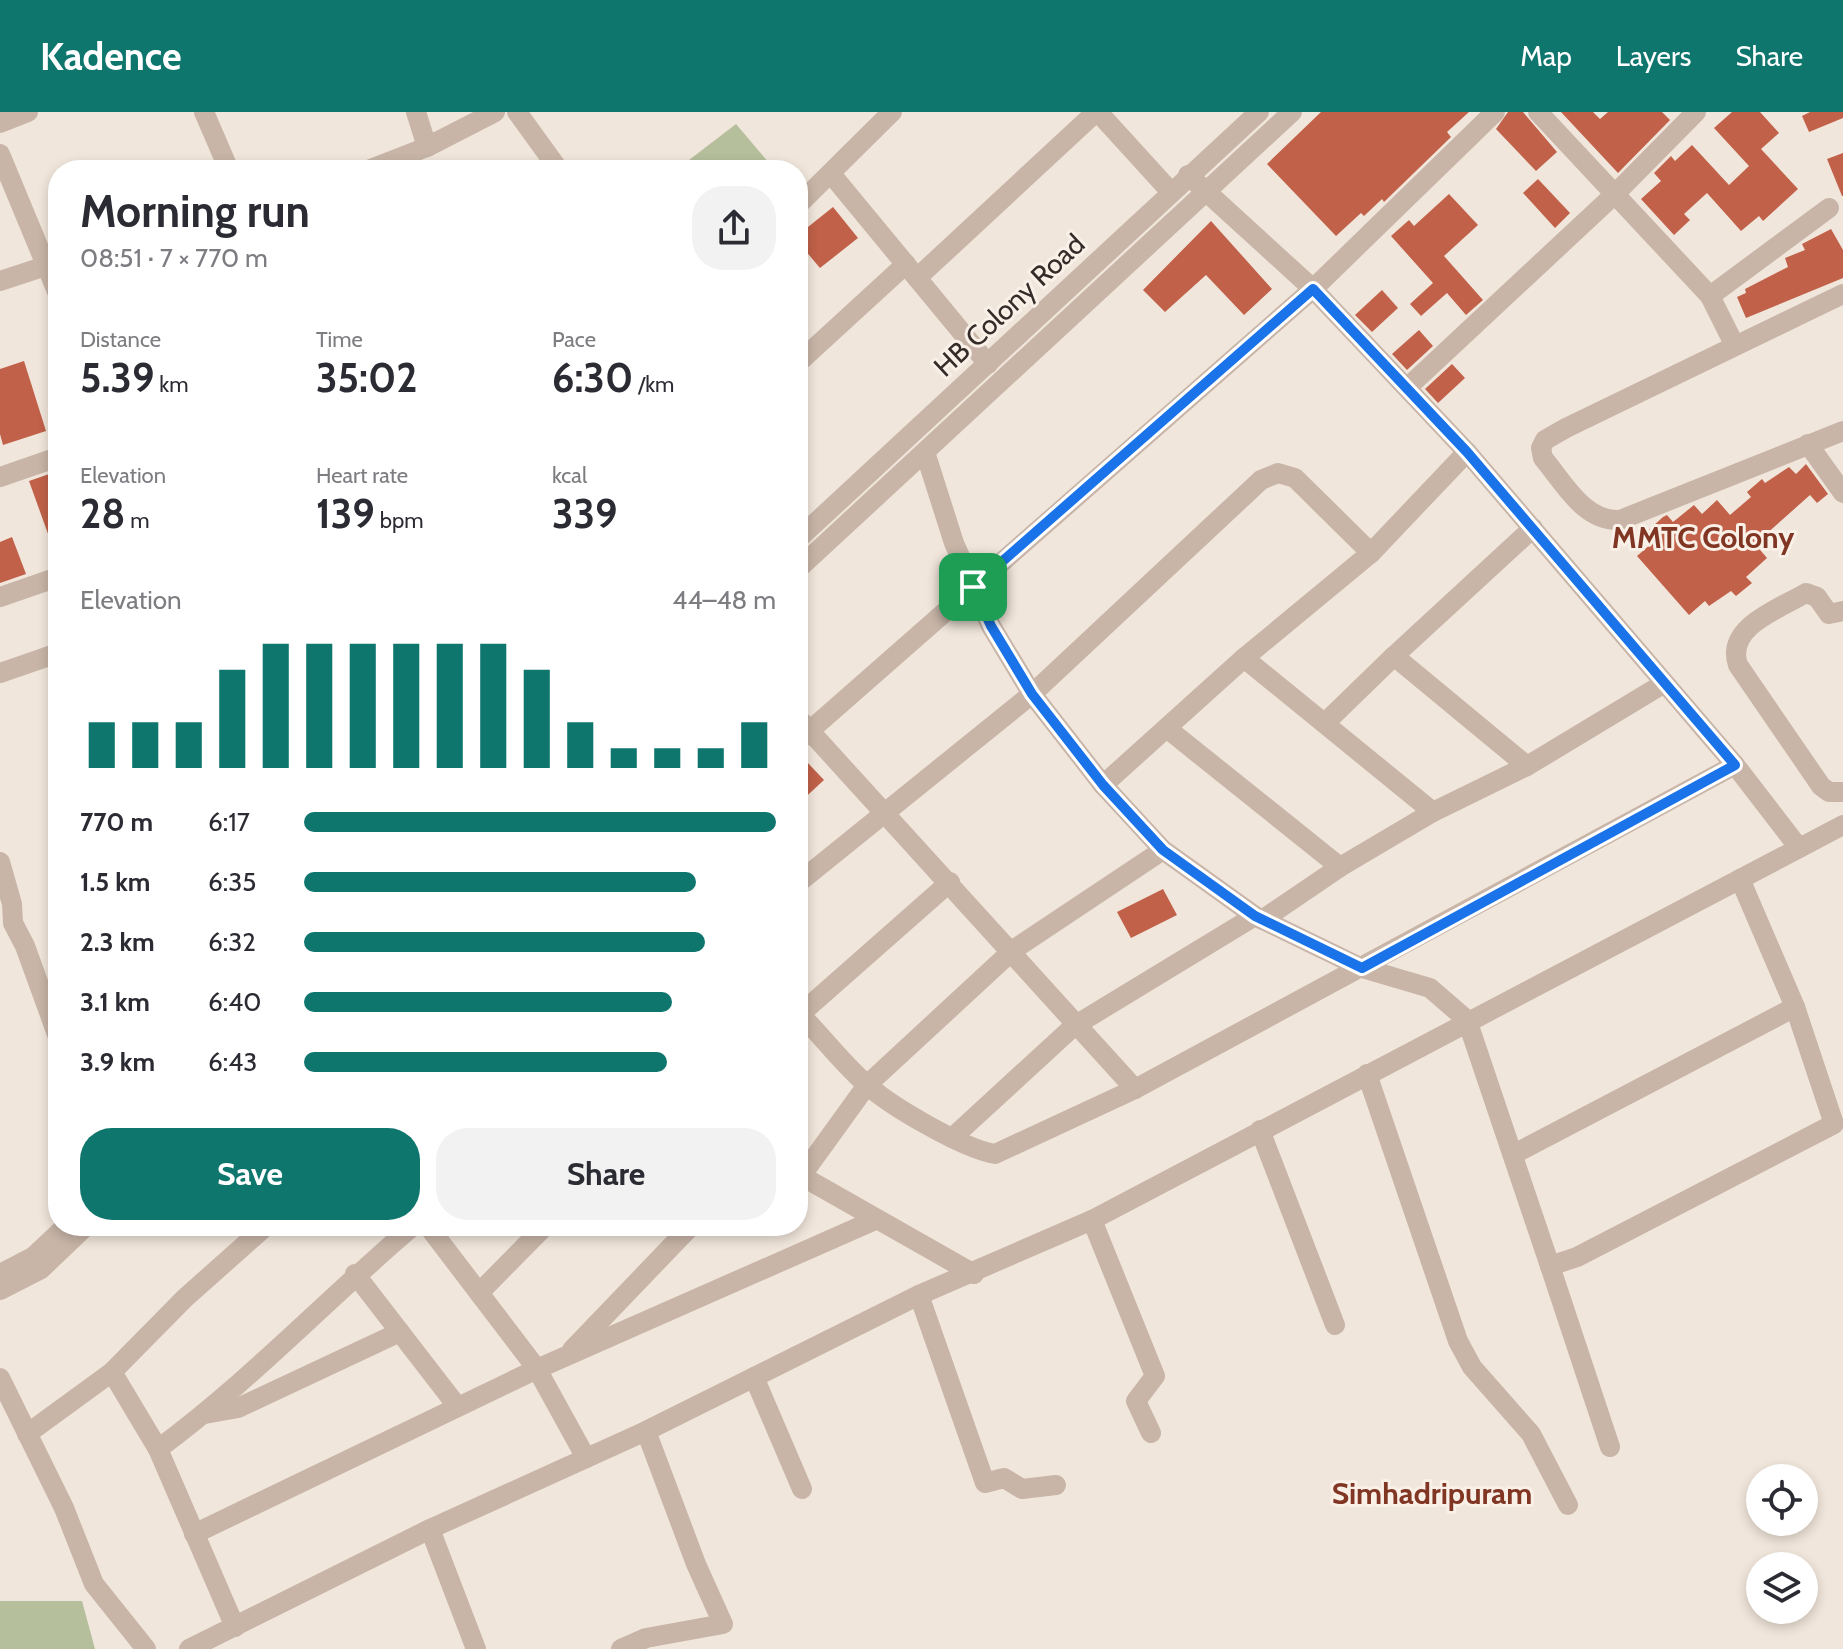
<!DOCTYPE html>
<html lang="en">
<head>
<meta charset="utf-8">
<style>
	:root { --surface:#fff; --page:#f2f2f3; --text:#2b2b33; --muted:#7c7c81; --accent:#0f766e }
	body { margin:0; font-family:Cabin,sans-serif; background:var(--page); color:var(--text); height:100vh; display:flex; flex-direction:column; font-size:30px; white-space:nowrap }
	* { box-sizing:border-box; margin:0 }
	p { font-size:26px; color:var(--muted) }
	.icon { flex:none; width:44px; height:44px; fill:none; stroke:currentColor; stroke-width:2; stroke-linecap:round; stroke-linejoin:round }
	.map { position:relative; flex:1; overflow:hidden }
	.side { position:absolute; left:48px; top:48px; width:760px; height:1076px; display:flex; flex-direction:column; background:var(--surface); border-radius:32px; box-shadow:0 4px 12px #0003 }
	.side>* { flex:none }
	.fabs { position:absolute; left:1746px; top:1352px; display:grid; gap:16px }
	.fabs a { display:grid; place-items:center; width:72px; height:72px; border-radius:50%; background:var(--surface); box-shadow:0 4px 12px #0003; font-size:40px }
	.pin { position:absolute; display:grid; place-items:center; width:68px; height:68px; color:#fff; margin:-34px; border-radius:16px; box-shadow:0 4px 12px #0006 }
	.round { display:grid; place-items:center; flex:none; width:84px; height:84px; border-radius:32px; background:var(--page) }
	.head { display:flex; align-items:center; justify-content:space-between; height:136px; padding:0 32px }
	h1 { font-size:44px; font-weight:700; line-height:60px }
	.figures { display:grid; grid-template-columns:repeat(3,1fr); gap:12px; height:136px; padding:8px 32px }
	.figures div { display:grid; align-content:center }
	.figures b { font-size:40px; font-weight:700 }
	.figures small { font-size:22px; font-weight:400 }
	.figures p { font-size:22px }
	.chart { height:224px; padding:16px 32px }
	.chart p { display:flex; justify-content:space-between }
	.chart svg { width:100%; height:144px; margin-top:8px; stroke:var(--accent); stroke-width:6 }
	.button { display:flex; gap:16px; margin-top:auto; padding:16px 32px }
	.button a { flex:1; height:92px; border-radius:32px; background:var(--accent); color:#fff; font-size:32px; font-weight:700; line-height:92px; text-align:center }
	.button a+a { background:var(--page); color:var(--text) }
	ul { padding:0 32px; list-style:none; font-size:26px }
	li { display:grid; grid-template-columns:128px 96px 1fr; align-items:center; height:60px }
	li i { height:20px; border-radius:10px; background:var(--accent) }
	header { display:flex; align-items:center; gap:48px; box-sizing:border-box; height:112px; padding:0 40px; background:var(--accent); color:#fff }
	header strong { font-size:38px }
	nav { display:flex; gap:44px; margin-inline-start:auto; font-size:28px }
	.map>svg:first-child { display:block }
	.green { fill:#b5bf9c }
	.building { fill:#c16149 }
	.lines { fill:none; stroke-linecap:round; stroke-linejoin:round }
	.minor { stroke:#c8b5a8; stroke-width:20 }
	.route-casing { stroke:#fff; stroke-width:16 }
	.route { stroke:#1a73e8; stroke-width:10 }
	.labels { text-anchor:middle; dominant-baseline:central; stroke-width:6; stroke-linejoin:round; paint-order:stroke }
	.street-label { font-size:28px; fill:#352b28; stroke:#f9f0e8 }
	.neighbourhood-label { font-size:30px; font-weight:bold; fill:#813624; stroke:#f9f0e8 }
</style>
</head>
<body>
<header>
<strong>Kadence</strong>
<nav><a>Map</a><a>Layers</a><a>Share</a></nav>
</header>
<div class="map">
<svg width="1843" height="1537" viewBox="0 0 1843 1537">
	<rect width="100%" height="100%" fill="#f1e6db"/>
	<g class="green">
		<path d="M736 12 775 58H676Z"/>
		<path d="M0 1489H82L95 1537H0Z"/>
	</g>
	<g class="building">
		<path d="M1321 0H1469L1447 20 1451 25 1384 90 1382 87 1364 104 1361 101 1336 124 1267 52Z"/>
		<path d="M1508 0H1523L1557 40 1536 59 1496 17Z"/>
		<path d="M1561 0H1593L1600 7 1608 0H1662L1670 8 1618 61Z"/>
		<path d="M1732 0H1760L1779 21 1761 37 1798 77 1763 109 1759 104 1741 119 1707 81 1684 102 1690 108 1674 123 1641 87 1661 69 1654 61 1671 44 1675 49 1692 33 1729 73 1749 54 1714 16Z"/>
		<path d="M1810 0H1843V6L1809 20 1802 4Z"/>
		<path d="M1843 41V84H1842L1827 47Z"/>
		<path d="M1538 67 1570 101 1555 116 1523 81Z"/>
		<path d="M1449 82 1478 113 1444 144 1483 188 1466 203 1447 181 1421 204 1410 192 1433 171 1391 124 1409 108 1414 114Z"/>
		<path d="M833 95 858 126 820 156 798 130V123Z"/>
		<path d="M1211 109 1272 177 1244 203 1206 163 1165 200 1143 178Z"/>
		<path d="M1831 117 1843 138V166L1746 206 1737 185 1746 181 1745 177 1788 155 1785 146 1805 138 1802 132Z"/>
		<path d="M1382 178 1398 196 1372 220 1355 203Z"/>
		<path d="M1419 218 1433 234 1407 258 1392 242Z"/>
		<path d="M24 249 46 319 3 333 0 322V257Z"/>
		<path d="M1452 252 1465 266 1438 291 1425 277Z"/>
		<path d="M1806 352 1828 382 1817 391 1810 383 1755 432 1767 446 1746 465 1752 471 1736 484 1731 479 1709 494 1705 489 1689 503 1637 444 1651 432 1643 423 1663 405 1667 403 1673 410 1694 393 1702 402 1717 388 1730 403 1751 385 1747 380 1762 367 1765 371 1789 355 1796 362Z"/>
		<path d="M58 359V443L56 444 29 369Z"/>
		<path d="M12 425 26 462 0 471V430Z"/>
		<path d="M806 649 824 668 798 692V657Z"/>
		<path d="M1163 777 1177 803 1131 826 1117 800Z"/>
	</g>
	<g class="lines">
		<g class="minor">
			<path d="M204 0 229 58"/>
			<path d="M416 0 427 35"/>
			<path d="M517 0 559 58"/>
			<path d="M1098 0 1170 79"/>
			<path d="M1538 0 1710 184 1829 96"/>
			<path d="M0 11 28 0"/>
			<path d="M0 42 58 182"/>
			<path d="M368 58 427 35 495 0"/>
			<path d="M832 63 988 252"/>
			<path d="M1188 63 1313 177 1467 340 1735 653 1799 736"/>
			<path d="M798 93 892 0"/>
			<path d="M917 166 1096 0"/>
			<path d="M0 169 58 150"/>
			<path d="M1843 182 1566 316 1545 328 1541 336 1543 346C1564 371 1584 410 1620 408L1843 319"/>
			<path d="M1710 184 1734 232"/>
			<path d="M798 251 906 152"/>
			<path d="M1408 275 1616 81 1696 0"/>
			<path d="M1808 332 1843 381"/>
			<path d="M925 340 954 431 991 514 1032 582 1103 673 1163 738 1255 804 1362 856 1430 876 1467 908 1550 1154 1577 1145 1834 1012 1795 895 1740 767"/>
			<path d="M0 365 58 345"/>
			<path d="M798 427 1259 0"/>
			<path d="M798 457 1292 0"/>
			<path d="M0 485 58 465"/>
			<path d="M1843 499 1829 502 1817 485 1806 481C1779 497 1725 515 1738 553L1821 674 1829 680H1843"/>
			<path d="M1394 544 1533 416"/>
			<path d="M1244 546 1433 700"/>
			<path d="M0 561 58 541"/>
			<path d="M798 606 1135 977"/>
			<path d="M1326 610 1394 544 1527 654"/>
			<path d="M1169 618 1340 755"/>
			<path d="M798 629 1313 177 1495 0"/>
			<path d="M1103 673 1244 546 1371 441 1467 340"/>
			<path d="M0 750 12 792 13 811 25 834 58 925"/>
			<path d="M798 771 1032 582 1261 368 1278 361 1295 366 1371 441"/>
			<path d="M1262 808 1340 755 1433 700 1527 654 1663 572"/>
			<path d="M798 900C821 923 841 950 866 972 890 994 964 1037 995 1042L1135 977 1735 653"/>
			<path d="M798 904 950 770"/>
			<path d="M1367 962 1458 1229 1472 1255 1531 1322 1568 1393"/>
			<path d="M1260 1018 1335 1213"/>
			<path d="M952 1026 1074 914 1255 804"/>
			<path d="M1514 1042 1795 895"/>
			<path d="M798 1062 974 1162"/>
			<path d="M802 1063 867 973 1013 838 1163 738"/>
			<path d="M1092 1108 1155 1264 1136 1289 1151 1321"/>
			<path d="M428 1114 537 1257 586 1346"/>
			<path d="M1550 1154 1610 1335"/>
			<path d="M0 1162 33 1145 66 1114"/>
			<path d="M355 1162 457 1294"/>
			<path d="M0 1178 41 1157 86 1114"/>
			<path d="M479 1181 545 1114"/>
			<path d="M919 1183 985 1371 1004 1366 1022 1377 1056 1373"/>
			<path d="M572 1238 691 1114"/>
			<path d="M754 1265 802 1377"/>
			<path d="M0 1266 64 1396 94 1472 146 1537"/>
			<path d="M205 1302 238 1296 400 1220"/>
			<path d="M27 1322 112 1260"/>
			<path d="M158 1337C249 1270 327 1187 413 1114"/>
			<path d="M430 1417 476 1537"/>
			<path d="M194 1422 537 1257 875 1108"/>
			<path d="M235 1515 158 1337 112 1260 185 1186 266 1114"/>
			<path d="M189 1537 430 1417 646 1319 919 1183 1092 1108 1843 713"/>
			<path d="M621 1537 646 1526 723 1512 696 1452 646 1319"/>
		</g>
	</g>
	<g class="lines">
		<g class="route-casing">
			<path id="route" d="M1313 177 1467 340 1735 653 1362 856 1255 804 1163 738 1103 673 1032 582 991 514 973 475Z"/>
		</g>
		<use href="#route" class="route"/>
	</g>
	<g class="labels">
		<g class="street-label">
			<text transform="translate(1009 193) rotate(-43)">HB Colony Road</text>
		</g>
		<g class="neighbourhood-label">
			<text x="1703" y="425">MMTC Colony</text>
			<text x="1432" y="1381">Simhadripuram</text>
		</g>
	</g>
</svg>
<div class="fabs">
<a><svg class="icon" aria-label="locate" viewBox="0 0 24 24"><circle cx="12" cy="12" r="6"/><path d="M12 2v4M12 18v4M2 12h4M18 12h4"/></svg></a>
<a><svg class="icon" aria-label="layers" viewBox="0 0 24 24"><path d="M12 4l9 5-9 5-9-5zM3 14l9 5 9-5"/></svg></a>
</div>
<div class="pin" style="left:973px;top:475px;background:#1e9e55"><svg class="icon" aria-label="arrive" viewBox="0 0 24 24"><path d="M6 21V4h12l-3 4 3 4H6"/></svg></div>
<section class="side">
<div class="head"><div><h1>Morning run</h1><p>08:51 · 7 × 770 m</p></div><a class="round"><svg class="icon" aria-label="share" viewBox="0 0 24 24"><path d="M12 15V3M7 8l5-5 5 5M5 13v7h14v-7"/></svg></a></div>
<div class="figures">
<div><p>Distance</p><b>5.39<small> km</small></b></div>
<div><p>Time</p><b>35:02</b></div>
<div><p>Pace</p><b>6:30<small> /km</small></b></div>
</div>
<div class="figures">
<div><p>Elevation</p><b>28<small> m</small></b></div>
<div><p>Heart rate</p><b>139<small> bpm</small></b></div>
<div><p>kcal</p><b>339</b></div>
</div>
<div class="chart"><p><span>Elevation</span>44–48 m</p>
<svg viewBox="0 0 160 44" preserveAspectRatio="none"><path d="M5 44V30M15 44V30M25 44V30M35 44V14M45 44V6M55 44V6M65 44V6M75 44V6M85 44V6M95 44V6M105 44V14M115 44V30M125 44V38M135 44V38M145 44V38M155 44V30"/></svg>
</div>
<ul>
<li><b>770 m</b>6:17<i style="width:100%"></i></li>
<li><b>1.5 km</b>6:35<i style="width:83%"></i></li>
<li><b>2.3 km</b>6:32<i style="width:85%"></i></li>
<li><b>3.1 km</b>6:40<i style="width:78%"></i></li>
<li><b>3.9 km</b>6:43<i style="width:77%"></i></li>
</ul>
<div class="button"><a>Save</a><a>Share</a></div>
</section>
</div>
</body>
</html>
